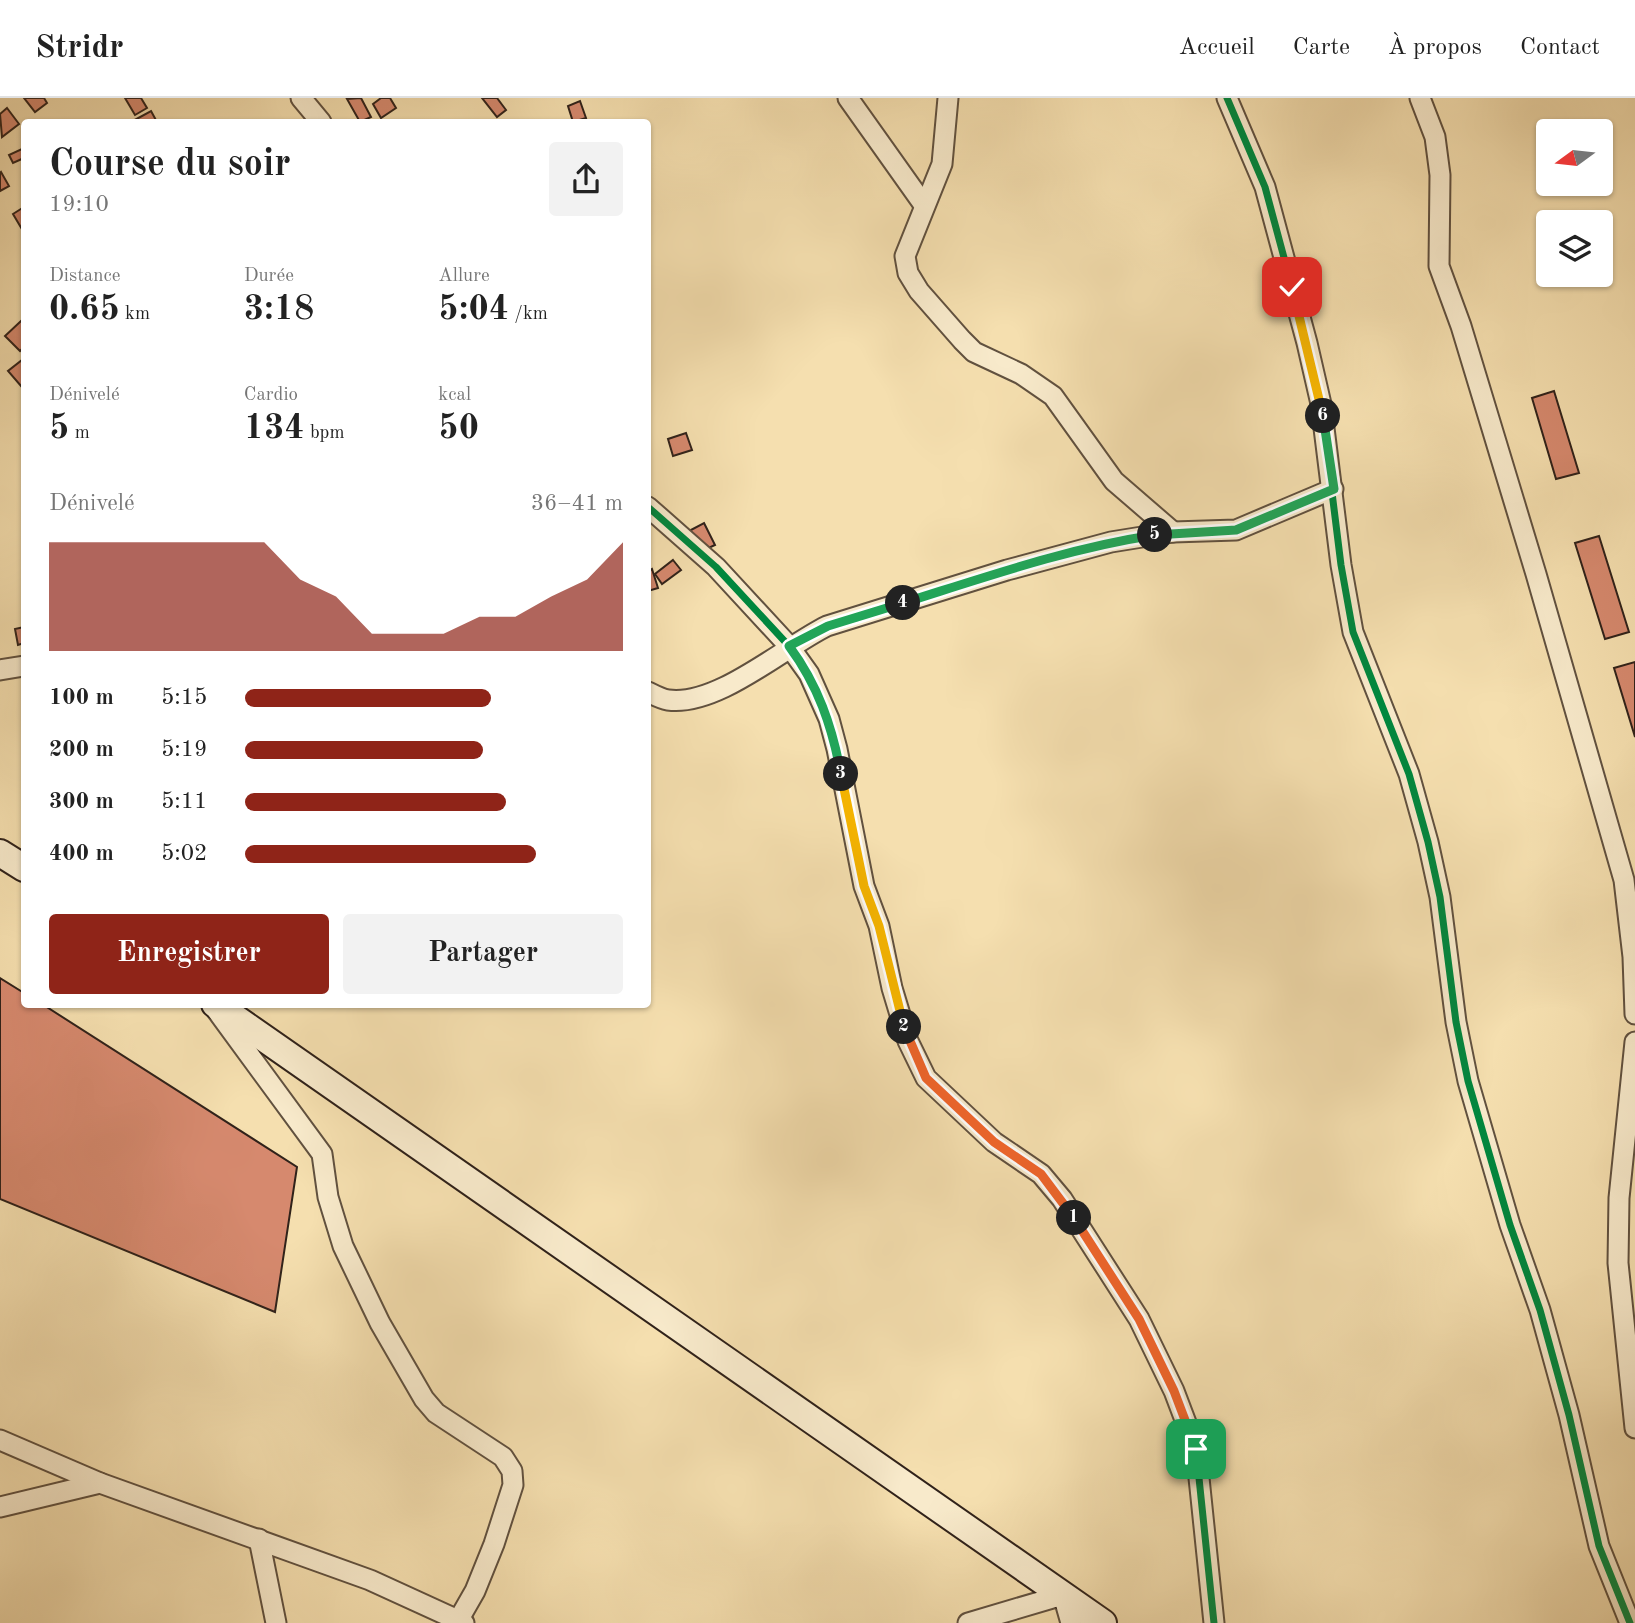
<!DOCTYPE html>
<html lang="fr">
<head>
<meta charset="utf-8">
<style>
	:root { --surface:#fff; --page:#f2f2f2; --text:#222; --muted:#767676; --line:#e0e0e0; --accent:#8f2418 }
	body { margin:0; font-family:"Old Standard TT",serif; background:var(--page); color:var(--text); height:100vh; display:flex; flex-direction:column; font-size:26px; white-space:nowrap }
	* { box-sizing:border-box; margin:0 }
	p { font-size:23px; color:var(--muted) }
	.icon { flex:none; width:38px; height:38px; fill:none; stroke:currentColor; stroke-width:2; stroke-linecap:round; stroke-linejoin:round }
	.map { position:relative; flex:1; overflow:hidden }
	.panel { position:absolute; left:21px; top:21px; width:630px; height:889px; display:flex; flex-direction:column; background:var(--surface); border-radius:7px; box-shadow:0 2px 5px #0004 }
	.panel>* { flex:none }
	.needle { width:46px; rotate:255deg }
	.fabs { position:absolute; left:1536px; top:21px; display:grid; gap:14px }
	.fabs a { display:grid; place-items:center; width:77px; height:77px; border-radius:7px; background:var(--surface); box-shadow:0 2px 5px #0004; font-size:35px }
	.pin { position:absolute; display:grid; place-items:center; width:60px; height:60px; color:#fff; margin:-30px; border-radius:14px; box-shadow:0 4px 10px #0006 }
	.km { position:absolute; width:35px; height:35px; margin:-18px; border-radius:50%; background:#222; color:#fff; font-size:19px; line-height:35px; text-align:center }
	.round { display:grid; place-items:center; flex:none; width:74px; height:74px; border-radius:7px; background:var(--page) }
	.headline { display:flex; align-items:center; justify-content:space-between; height:119px; padding:0 28px }
	h1 { font-size:38px; font-weight:700; line-height:52px }
	.figures { display:grid; grid-template-columns:repeat(3,1fr); gap:10px; height:119px; padding:7px 28px }
	.figures div { display:grid; align-content:center }
	.figures b { font-size:35px; font-weight:700 }
	.figures small { font-size:19px; font-weight:400 }
	.figures p { font-size:19px }
	.chart { height:196px; padding:14px 28px }
	.chart p { display:flex; justify-content:space-between }
	.chart svg { width:100%; height:126px; margin-top:7px; fill:var(--accent); opacity:.7 }
	.cta { display:flex; gap:14px; margin-top:auto; padding:14px 28px }
	.cta a { flex:1; height:80px; border-radius:7px; background:var(--accent); color:#fff; font-size:28px; font-weight:700; line-height:80px; text-align:center }
	.cta a+a { background:var(--page); color:var(--text) }
	ul { padding:0 28px; list-style:none; font-size:23px }
	li { display:grid; grid-template-columns:112px 84px 1fr; align-items:center; height:52px }
	li i { height:18px; border-radius:9px; background:var(--accent) }
	header { display:flex; align-items:center; gap:42px; box-sizing:border-box; height:98px; padding:0 35px; background:var(--surface); border-bottom:2px solid var(--line) }
	header strong { font-size:33px }
	nav { display:flex; gap:38px; margin-inline-start:auto; font-size:24px }
	.map>svg:first-child { display:block }
	.building { fill:#d6896e; stroke:#30221a; stroke-width:2 }
	.lines { fill:none; stroke-linecap:round; stroke-linejoin:round }
	.street-casing { stroke:#61513f; stroke-width:23 }
	.secondary-casing { stroke:#30221a; stroke-width:30 }
	.street { stroke:#f8eacb; stroke-width:19 }
	.secondary { stroke:#f8eacb; stroke-width:26 }
	.cycleway-casing { stroke:#f8eacb; stroke-width:11 }
	.cycleway { stroke:#00873e; stroke-width:7 }
	.split-1-casing { stroke:#fff; stroke-width:14 }
	.split-2-casing { stroke:#fff; stroke-width:14 }
	.split-3-casing { stroke:#fff; stroke-width:14 }
	.split-4-casing { stroke:#fff; stroke-width:14 }
	.split-5-casing { stroke:#fff; stroke-width:14 }
	.split-6-casing { stroke:#fff; stroke-width:14 }
	.split-7-casing { stroke:#fff; stroke-width:14 }
	.split-1 { stroke:#f0652b; stroke-width:9 }
	.split-2 { stroke:#f0652b; stroke-width:9 }
	.split-3 { stroke:#f5b400; stroke-width:9 }
	.split-4 { stroke:#22a559; stroke-width:9 }
	.split-5 { stroke:#22a559; stroke-width:9 }
	.split-6 { stroke:#22a559; stroke-width:9 }
	.split-7 { stroke:#f5b400; stroke-width:9 }
</style>
</head>
<body>
<header>
<strong>Stridr</strong>
<nav><a>Accueil</a><a>Carte</a><a>À propos</a><a>Contact</a></nav>
</header>
<div class="map">
<svg width="1635" height="1525" viewBox="0 0 1635 1525">
	<rect width="100%" height="100%" fill="#f5dfaf"/>
	<filter id="stains"><feTurbulence type="fractalNoise" baseFrequency=".00286" numOctaves="4"/><feColorMatrix values="0 0 0 0 .2 0 0 0 0 .09 0 0 0 0 .02 0 0 0 .5 -.17"/></filter>
	<radialGradient id="worn" r=".72"><stop offset=".6" stop-color="#630" stop-opacity="0"/><stop offset="1" stop-color="#630" stop-opacity=".3"/></radialGradient>
	<g class="building">
		<path d="M24 0H44L47 5 35 14Z"/>
		<path d="M125 0H141L147 10 135 17Z"/>
		<path d="M361 0 371 19 360 24 347 1Z"/>
		<path d="M381 0H390L396 10 381 20 373 6Z"/>
		<path d="M482 0H497L506 12 497 19Z"/>
		<path d="M580 3 586 20 573 24 568 8Z"/>
		<path d="M7 10 19 26 2 39 0 16Z"/>
		<path d="M151 13 157 24H131Z"/>
		<path d="M24 50V60L13 65 9 57Z"/>
		<path d="M1 74 9 88 0 93V75Z"/>
		<path d="M24 109V132L23 133 13 116Z"/>
		<path d="M21 223 24 227V249L20 253 5 238Z"/>
		<path d="M22 262 24 285 21 288 8 273Z"/>
		<path d="M1554 293 1579 375 1556 381 1532 300Z"/>
		<path d="M686 335 692 352 673 358 668 341Z"/>
		<path d="M704 425 715 447 700 454 689 433Z"/>
		<path d="M1599 438 1629 534 1605 541 1575 445Z"/>
		<path d="M673 462 681 472 662 486 655 476Z"/>
		<path d="M652 471 658 490 648 493V473Z"/>
		<path d="M24 529V545L18 547 15 531Z"/>
		<path d="M1635 564V639L1614 570Z"/>
		<path d="M0 880 24 895V906H42L297 1069 275 1214 0 1101Z"/>
	</g>
	<g class="lines">
		<g class="street-casing">
			<g id="street">
				<path d="M301 0 321 24"/>
				<path d="M848 0 924 107"/>
				<path d="M948 0 942 66 905 158 908 175 919 193 962 242 974 254 1021 276 1053 298 1114 383 1173 434"/>
				<path d="M1227 0 1265 89 1307 245 1321 306 1341 467 1353 534 1409 676 1428 744 1440 799 1456 924 1468 983 1510 1127 1540 1212 1569 1317 1599 1448 1630 1525"/>
				<path d="M1420 0 1435 39 1440 77 1439 168 1461 228 1536 476 1624 782 1633 859 1635 916"/>
				<path d="M648 409 716 469 789 548 809 576 829 621 837 651 864 788 879 828 892 890 908 943 926 980 994 1044 1041 1076 1062 1101 1139 1221 1174 1293 1196 1351 1214 1525"/>
				<path d="M0 572 24 568"/>
				<path d="M648 594C654 597 661 601 668 602 717 609 784 549 827 528L1007 472 1111 444 1173 434 1236 432 1333 391"/>
				<path d="M217 913 322 1056 328 1099 343 1148 380 1225 424 1301 436 1315 503 1359 512 1373 513 1387 494 1446 475 1493 459 1521"/>
				<path d="M1635 944 1619 1100 1618 1165 1635 1330"/>
				<path d="M0 1342 100 1385 370 1482 464 1525"/>
				<path d="M0 1409 100 1385"/>
				<path d="M259 1441 276 1525"/>
				<path d="M968 1525 1063 1497 1071 1525"/>
			</g>
		</g>
		<g class="secondary-casing">
			<g id="secondary">
				<path d="M0 755 24 770"/>
				<path d="M215 906 1103 1525"/>
			</g>
		</g>
		<use href="#street" class="street"/>
		<use href="#secondary" class="secondary"/>
		<g class="cycleway-casing">
			<g id="cycleway">
				<path d="M1227 0 1265 89 1307 245 1321 306 1341 467 1353 534 1409 676 1428 744 1440 799 1456 924 1468 983 1510 1127 1540 1212 1569 1317 1599 1448 1630 1525"/>
				<path d="M648 409 716 469 789 548 809 576 829 621 837 651 864 788 879 828 892 890 908 943 926 980 994 1044 1041 1076 1062 1101 1139 1221 1174 1293 1196 1351 1214 1525"/>
			</g>
		</g>
		<use href="#cycleway" class="cycleway"/>
	</g>
	<g class="lines">
		<g class="split-1-casing">
			<path id="split-1" d="M1074 1120 1139 1221 1174 1293 1196 1351"/>
		</g>
		<g class="split-2-casing">
			<path id="split-2" d="M904 929 926 980 994 1044 1041 1076 1074 1120"/>
		</g>
		<g class="split-3-casing">
			<path id="split-3" d="M841 676 864 788 879 828 904 929"/>
		</g>
		<g class="split-4-casing">
			<path id="split-4" d="M841 676C832 628 818 587 789 548L828 528 903 505"/>
		</g>
		<g class="split-5-casing">
			<path id="split-5" d="M903 505C986 479 1069 450 1155 437"/>
		</g>
		<g class="split-6-casing">
			<path id="split-6" d="M1155 437 1236 432 1334 391 1323 318"/>
		</g>
		<g class="split-7-casing">
			<path id="split-7" d="M1292 189 1323 318"/>
		</g>
		<use href="#split-1" class="split-1"/>
		<use href="#split-2" class="split-2"/>
		<use href="#split-3" class="split-3"/>
		<use href="#split-4" class="split-4"/>
		<use href="#split-5" class="split-5"/>
		<use href="#split-6" class="split-6"/>
		<use href="#split-7" class="split-7"/>
	</g>
	<rect width="100%" height="100%" filter="url(#stains)"/>
	<rect width="100%" height="100%" fill="url(#worn)"/>
</svg>
<div class="fabs">
<a><svg class="needle" viewBox="-14 -14 28 28"><path d="M0-13l5 13h-10z" fill="#e53935"/><path d="M0 13l5-13h-10z" fill="#767676"/></svg></a>
<a><svg class="icon" aria-label="layers" viewBox="0 0 24 24"><path d="M12 4l9 5-9 5-9-5zM3 14l9 5 9-5"/></svg></a>
</div>
<div class="pin" style="left:1196px;top:1351px;background:#1e9e55"><svg class="icon" aria-label="arrive" viewBox="0 0 24 24"><path d="M6 21V4h12l-3 4 3 4H6"/></svg></div>
<div class="pin" style="left:1292px;top:189px;background:#d93025"><svg class="icon" aria-label="check" viewBox="0 0 24 24"><path d="M5 12l5 5 9-10"/></svg></div>
<b class="km" style="left:1074px;top:1120px">1</b>
<b class="km" style="left:904px;top:929px">2</b>
<b class="km" style="left:841px;top:676px">3</b>
<b class="km" style="left:903px;top:505px">4</b>
<b class="km" style="left:1155px;top:437px">5</b>
<b class="km" style="left:1323px;top:318px">6</b>
<section class="panel">
<div class="headline"><div><h1>Course du soir</h1><p>19:10</p></div><a class="round"><svg class="icon" aria-label="share" viewBox="0 0 24 24"><path d="M12 15V3M7 8l5-5 5 5M5 13v7h14v-7"/></svg></a></div>
<div class="figures">
<div><p>Distance</p><b>0.65<small> km</small></b></div>
<div><p>Durée</p><b>3:18</b></div>
<div><p>Allure</p><b>5:04<small> /km</small></b></div>
</div>
<div class="figures">
<div><p>Dénivelé</p><b>5<small> m</small></b></div>
<div><p>Cardio</p><b>134<small> bpm</small></b></div>
<div><p>kcal</p><b>50</b></div>
</div>
<div class="chart"><p><span>Dénivelé</span>36–41 m</p>
<svg viewBox="0 0 160 44" preserveAspectRatio="none"><path d="M0 44V6L10 6L20 6L30 6L40 6L50 6L60 6L70 19L80 25L90 38L100 38L110 38L120 32L130 32L140 25L150 19L160 6V44z"/></svg>
</div>
<ul>
<li><b>100 m</b>5:15<i style="width:65%"></i></li>
<li><b>200 m</b>5:19<i style="width:63%"></i></li>
<li><b>300 m</b>5:11<i style="width:69%"></i></li>
<li><b>400 m</b>5:02<i style="width:77%"></i></li>
</ul>
<div class="cta"><a>Enregistrer</a><a>Partager</a></div>
</section>
</div>
</body>
</html>
